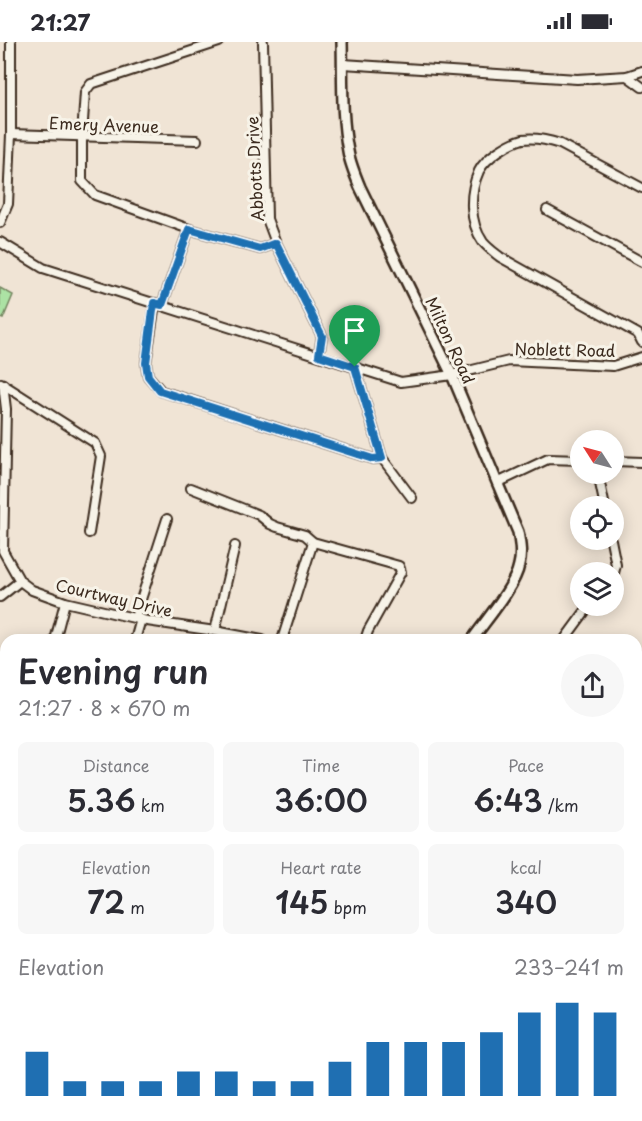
<!DOCTYPE html>
<html lang="en">
<head>
<meta charset="utf-8">
<style>
	:root { --surface:#fff; --page:#f7f7f7; --text:#2b2b33; --muted:#7c7c81; --accent:#1f6fb2 }
	body { margin:0; font-family:"Playpen Sans",sans-serif; background:var(--page); color:var(--text); height:100vh; display:flex; flex-direction:column; font-size:22px; white-space:nowrap }
	* { box-sizing:border-box; margin:0 }
	p { font-size:20px; color:var(--muted) }
	.icon { flex:none; width:33px; height:33px; fill:none; stroke:currentColor; stroke-width:2; stroke-linecap:round; stroke-linejoin:round }
	.map { position:relative; flex:1; overflow:hidden }
	.details { position:absolute; left:0px; top:592px; width:642px; height:488px; display:flex; flex-direction:column; background:var(--surface); border-radius:18px 18px 0 0; box-shadow:0 3px 15px #0003 }
	.details>* { flex:none }
	.needle { width:39px; rotate:306deg }
	.fabs { position:absolute; left:570px; top:388px; display:grid; gap:12px }
	.fabs a { display:grid; place-items:center; width:54px; height:54px; border-radius:50%; background:var(--surface); box-shadow:0 3px 15px #0003; font-size:30px }
	.pin { position:absolute; display:grid; place-items:center; width:51px; height:51px; color:#fff; margin:-62px -26px; border-radius:50% 50% 50% 0; rotate:-45deg; box-shadow:0 0 6px #0007 }
	.pin .icon { rotate:45deg }
	.round { display:grid; place-items:center; flex:none; width:63px; height:63px; border-radius:32px; background:var(--page) }
	.overview { display:flex; align-items:center; justify-content:space-between; height:102px; padding:0 18px }
	h1 { font-size:33px; font-weight:600; line-height:45px }
	.figures { display:grid; grid-template-columns:repeat(3,1fr); gap:9px; height:102px; padding:6px 18px }
	.figures div { display:grid; align-content:center; border-radius:9px; background:var(--page); text-align:center }
	.figures b { font-size:30px; font-weight:600 }
	.figures small { font-size:16px; font-weight:400 }
	.figures p { font-size:16px }
	.chart { height:168px; padding:12px 18px }
	.chart p { display:flex; justify-content:space-between }
	.chart svg { width:100%; height:108px; margin-top:6px; stroke:var(--accent); stroke-width:6 }
	.status { display:flex; justify-content:space-between; align-items:center; height:42px; padding:0 30px; background:var(--surface); direction:ltr }
	.status svg { height:16px; fill:currentColor }
	.map>svg:first-child { display:block }
	.built { fill:#e8d3be }
	.green { fill:#ace2a4; stroke:#748661; stroke-width:1.5 }
	.lines { fill:none; stroke-linecap:round; stroke-linejoin:round }
	.minor-casing { stroke:#3b2a1e; stroke-width:12 }
	.tertiary-casing { stroke:#3b2a1e; stroke-width:14 }
	.primary-casing { stroke:#3b2a1e; stroke-width:16 }
	.minor { stroke:#f7f3e8; stroke-width:8 }
	.tertiary { stroke:#f7f3e8; stroke-width:9 }
	.primary { stroke:#f7f3e8; stroke-width:12 }
	.route-casing { stroke:#fff; stroke-width:12 }
	.route { stroke:#1f6fb2; stroke-width:8 }
	.labels { text-anchor:middle; dominant-baseline:central; stroke-width:6; stroke-linejoin:round; paint-order:stroke }
	.street-label { font-size:16px; fill:#3b2a1e; stroke:#f7f3e8 }
</style>
</head>
<body>
<div class="status"><b>21:27</b><svg viewBox="0 0 49 12"><path d="M0 12V9h3v3zM5 12V6h3v6zM10 12V3h3v9zM15 12V0h3v12zM26 1h20v11H26zM47 4h2v5h-2z"/></svg></div>
<div class="map">
<svg width="642" height="1079" viewBox="0 0 642 1079">
	<rect width="100%" height="100%" fill="#f0e4d5"/>
	<filter id="ink" filterUnits="userSpaceOnUse"><feTurbulence type="fractalNoise" baseFrequency=".0167" numOctaves="2"/><feDisplacementMap in="SourceGraphic" scale="12" xChannelSelector="R" yChannelSelector="G"/><feConvolveMatrix kernelMatrix="1 2 1 2 8 2 1 2 1" color-interpolation-filters="sRGB"/></filter>
	<g filter="url(#ink)">
		<path class="built" d="M636 1073 641 1079H547L553 1074H636Z"/>
		<g class="green">
			<path d="M0 246 13 253 3 277 0 276Z"/>
			<path d="M636 762 642 766V943L636 938Z"/>
			<path d="M369 1074H436L444 1079H365Z"/>
		</g>
		<g class="lines">
			<g class="minor-casing">
				<g id="minor">
					<path d="M219 0 91 42 85 50 82 94V139L95 153 189 187 260 207 276 201"/>
					<path d="M263 0 267 177 276 201 322 294 319 313"/>
					<path d="M343 22 577 37 627 34 642 29"/>
					<path d="M627 34 642 45"/>
					<path d="M11 92 197 98"/>
					<path d="M642 146 560 102C548 98 536 95 523 97 509 101 486 115 479 129 469 151 469 180 483 200 488 206 495 211 500 215L638 292 642 300"/>
					<path d="M547 168 642 220"/>
					<path d="M0 181 8 162 11 92V0"/>
					<path d="M0 200 43 226 401 340 452 333 509 319 613 324 642 315"/>
					<path d="M155 261 146 321 148 334 161 349 373 417 382 416"/>
					<path d="M162 263 189 187"/>
					<path d="M355 325 382 416 412 456"/>
					<path d="M1 341 95 401 101 414 89 491"/>
					<path d="M3 342 6 367 3 509 20 539 32 548 65 560 147 579 215 589 262 598"/>
					<path d="M614 419 642 420"/>
					<path d="M598 432 605 465"/>
					<path d="M497 441 548 417 580 418"/>
					<path d="M191 446 259 473 270 482 277 485 305 493 313 500 399 524 401 530 368 589 365 598"/>
					<path d="M611 498 616 523 614 531"/>
					<path d="M0 555 20 539"/>
					<path d="M135 576 167 477"/>
					<path d="M215 589 235 504"/>
					<path d="M55 598 65 560"/>
					<path d="M135 598 141 577"/>
					<path d="M282 598 313 500"/>
					<path d="M564 598 589 564"/>
					<path d="M636 632 642 624"/>
					<path d="M636 703 642 708"/>
					<path d="M0 929 6 930"/>
					<path d="M0 1075 22 1079"/>
					<path d="M66 1079V1074"/>
					<path d="M157 1079V1074"/>
				</g>
			</g>
			<g class="tertiary-casing">
				<g id="tertiary">
					<path d="M342 0C343 36 341 73 348 109 350 121 355 133 360 145L452 333 518 490C520 501 522 512 519 523 515 545 485 579 472 598"/>
					<path d="M284 1079 285 1074"/>
				</g>
			</g>
			<g class="primary-casing">
				<g id="primary">
					<path d="M0 746 6 748"/>
					<path d="M636 1010 642 1016"/>
				</g>
			</g>
			<use href="#minor" class="minor"/>
			<use href="#tertiary" class="tertiary"/>
			<use href="#primary" class="primary"/>
		</g>
	</g>
	<g class="lines" filter="url(#ink)">
		<g class="route-casing">
			<path id="route" d="M189 187 260 207 276 201 322 294 319 313 355 325 382 416 373 417 160 349 148 334 146 321 154 261 162 263Z"/>
		</g>
		<use href="#route" class="route"/>
	</g>
	<g class="labels">
		<g class="street-label">
			<text transform="translate(104 82) rotate(2)">Emery Avenue</text>
			<text transform="translate(254 127) rotate(-93)">Abbotts Drive</text>
			<text transform="translate(451 298) rotate(65)">Milton Road</text>
			<text transform="translate(565 307) rotate(1)">Noblett Road</text>
			<text transform="translate(114 555) rotate(13)">Courtway Drive</text>
		</g>
	</g>
</svg>
<div class="fabs">
<a><svg class="needle" viewBox="-14 -14 28 28"><path d="M0-13l5 13h-10z" fill="#e53935"/><path d="M0 13l5-13h-10z" fill="#7c7c81"/></svg></a>
<a><svg class="icon" aria-label="locate" viewBox="0 0 24 24"><circle cx="12" cy="12" r="6"/><path d="M12 2v4M12 18v4M2 12h4M18 12h4"/></svg></a>
<a><svg class="icon" aria-label="layers" viewBox="0 0 24 24"><path d="M12 4l9 5-9 5-9-5zM3 14l9 5 9-5"/></svg></a>
</div>
<div class="pin" style="left:355px;top:325px;background:#1e9e55"><svg class="icon" aria-label="arrive" viewBox="0 0 24 24"><path d="M6 21V4h12l-3 4 3 4H6"/></svg></div>
<section class="details">
<div class="overview"><div><h1>Evening run</h1><p>21:27 · 8 × 670 m</p></div><a class="round"><svg class="icon" aria-label="share" viewBox="0 0 24 24"><path d="M12 15V3M7 8l5-5 5 5M5 13v7h14v-7"/></svg></a></div>
<div class="figures">
<div><p>Distance</p><b>5.36<small> km</small></b></div>
<div><p>Time</p><b>36:00</b></div>
<div><p>Pace</p><b>6:43<small> /km</small></b></div>
</div>
<div class="figures">
<div><p>Elevation</p><b>72<small> m</small></b></div>
<div><p>Heart rate</p><b>145<small> bpm</small></b></div>
<div><p>kcal</p><b>340</b></div>
</div>
<div class="chart"><p><span>Elevation</span>233–241 m</p>
<svg viewBox="0 0 160 44" preserveAspectRatio="none"><path d="M5 44V26M15 44V38M25 44V38M35 44V38M45 44V34M55 44V34M65 44V38M75 44V38M85 44V30M95 44V22M105 44V22M115 44V22M125 44V18M135 44V10M145 44V6M155 44V10"/></svg>
</div>
</section>
</div>
</body>
</html>
